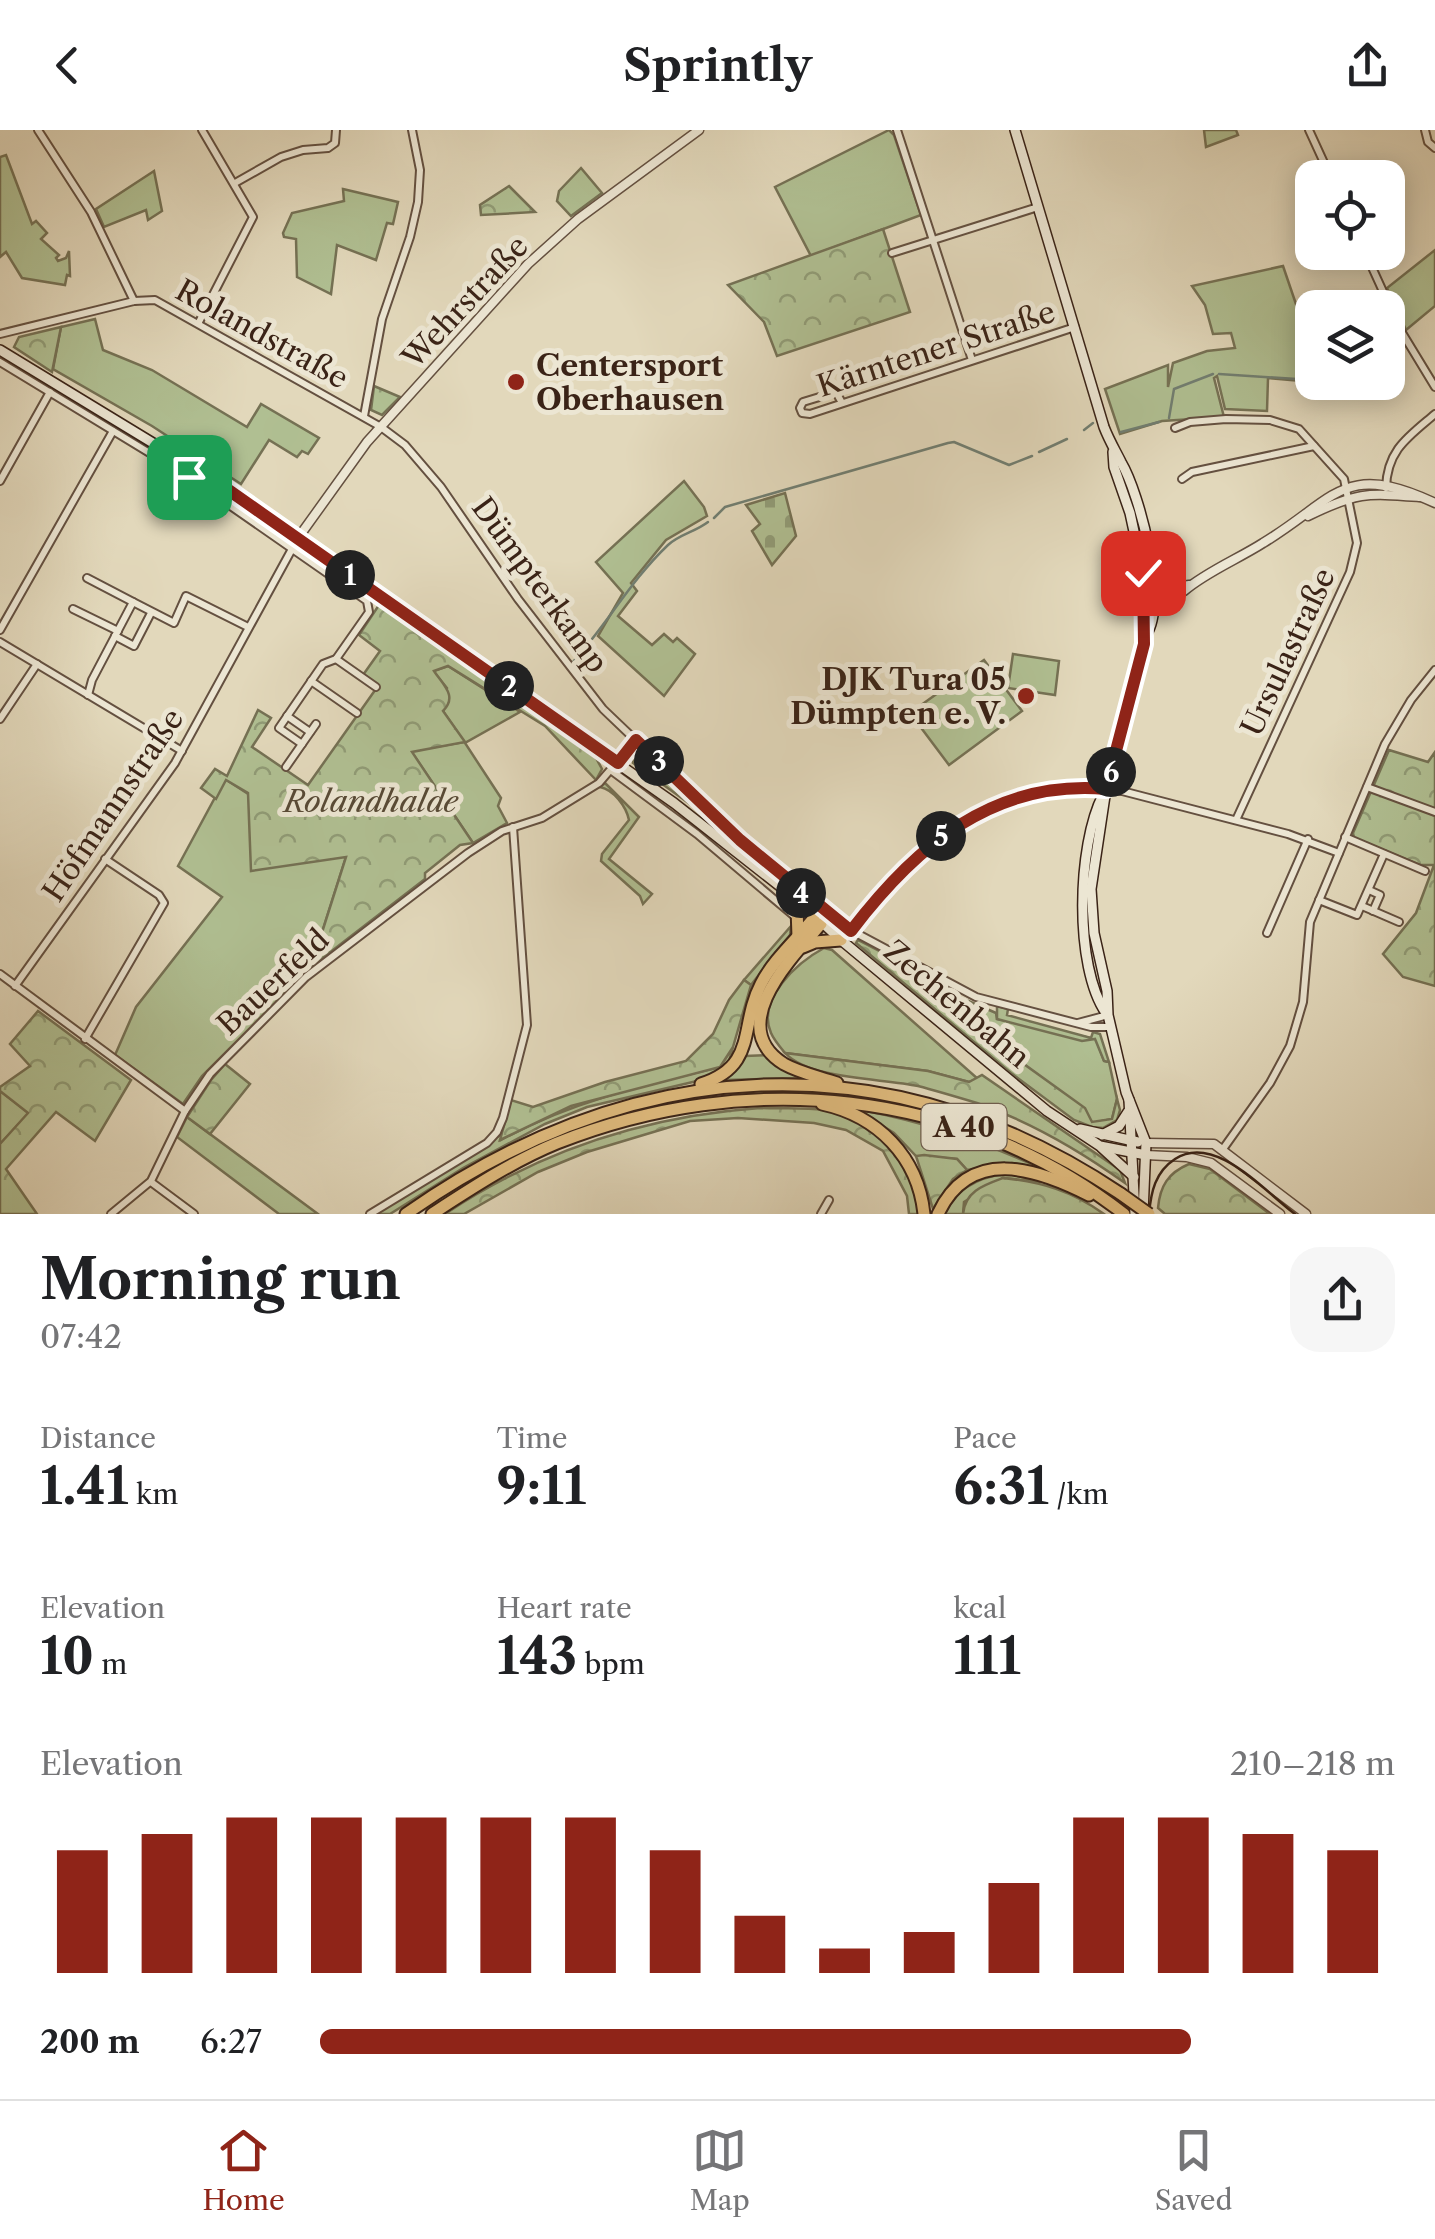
<!DOCTYPE html>
<html lang="en">
<head>
<meta charset="utf-8">
<style>
	:root { --surface:#fff; --page:#f6f6f6; --text:#202124; --muted:#757577; --line:#e0e0e0; --accent:#8f2418 }
	body { margin:0; font-family:"Libre Caslon Text",serif; background:var(--page); color:var(--text); height:100vh; display:flex; flex-direction:column; font-size:38px; white-space:nowrap }
	* { box-sizing:border-box; margin:0 }
	p { font-size:32px; color:var(--muted) }
	.icon { flex:none; width:55px; height:55px; fill:none; stroke:currentColor; stroke-width:2; stroke-linecap:round; stroke-linejoin:round }
	.map { position:relative; height:1084px; overflow:hidden }
	.panel { display:flex; flex-direction:column; background:var(--surface); flex:1 }
	.panel>* { flex:none }
	.tools { position:absolute; left:1295px; top:30px; display:grid; gap:20px }
	.tools a { display:grid; place-items:center; width:110px; height:110px; border-radius:20px; background:var(--surface); box-shadow:0 5px 25px #0003; font-size:50px }
	.pin { position:absolute; display:grid; place-items:center; width:85px; height:85px; color:#fff; margin:-42px; border-radius:20px; box-shadow:0 5px 15px #0006 }
	.km { position:absolute; width:50px; height:50px; margin:-25px; border-radius:50%; background:#222; color:#fff; font-size:28px; line-height:50px; text-align:center }
	.round { display:grid; place-items:center; flex:none; width:105px; height:105px; border-radius:30px; background:var(--page) }
	.headline { display:flex; align-items:center; justify-content:space-between; height:170px; padding:0 40px }
	h1 { font-size:55px; font-weight:700; line-height:75px }
	.figures { display:grid; grid-template-columns:repeat(3,1fr); gap:15px; height:170px; padding:10px 40px }
	.figures div { display:grid; align-content:center }
	.figures b { font-size:50px; font-weight:700 }
	.figures small { font-size:28px; font-weight:400 }
	.figures p { font-size:28px }
	.chart { height:280px; padding:20px 40px }
	.chart p { display:flex; justify-content:space-between }
	.chart svg { width:100%; height:180px; margin-top:10px; stroke:var(--accent); stroke-width:6 }
	ul { padding:0 40px; list-style:none; font-size:32px }
	li { display:grid; grid-template-columns:160px 120px 1fr; align-items:center; height:75px }
	li i { height:25px; border-radius:12px; background:var(--accent) }
	header { display:flex; justify-content:space-between; align-items:center; height:130px; padding:0 40px; background:var(--surface); font-size:45px; font-weight:700 }
	.dock { display:flex; justify-content:space-around; align-items:center; height:140px; border-top:2px solid var(--line); background:var(--surface); font-size:28px; color:var(--muted) }
	.dock a { display:grid; justify-items:center; gap:5px }
	.dock .selected { color:var(--accent) }
	.map>svg:first-child { display:block }
	.green { fill:#b0bf92; stroke:#757154; stroke-width:2.5 }
	.forest { fill:url(#forest-crowns); stroke:#757154; stroke-width:2.5 }
	.cemetery { fill:url(#cemetery-stones); stroke:#757154; stroke-width:2.5 }
	.lines { fill:none; stroke-linecap:round; stroke-linejoin:round }
	.stream { stroke:#717e71; stroke-width:2.5 }
	.minor-casing { stroke:#645040; stroke-width:10 }
	.tertiary-casing { stroke:#645040; stroke-width:11 }
	.secondary-casing { stroke:#3a2317; stroke-width:12 }
	.motorway-casing { stroke:#3a2317; stroke-width:15 }
	.minor { stroke:#ece6d3; stroke-width:6 }
	.tertiary { stroke:#ece6d3; stroke-width:8 }
	.secondary { stroke:#ece6d3; stroke-width:9 }
	.motorway { stroke:#e1bc7e; stroke-width:11 }
	.tram { stroke:#3a2317; stroke-width:2.5 }
	.motorway-bridge-casing { stroke:#3a2317; stroke-width:15; stroke-linecap:butt }
	.motorway-bridge { stroke:#e1bc7e; stroke-width:11 }
	.route-casing { stroke:#fff; stroke-width:20 }
	.route { stroke:#8f2418; stroke-width:12 }
	.poi-dot { fill:#8f2418; stroke:#ece6d3; stroke-width:4 }
	.labels { text-anchor:middle; dominant-baseline:central; stroke-width:10; stroke-linejoin:round; paint-order:stroke }
	.shield { fill:#ece6d3; stroke:#6f5e4f; stroke-width:2.5 }
	.shield-label { font-size:28px; font-weight:bold; fill:#3a2317 }
	.street-label { font-size:30px; fill:#3a2317; stroke:#ece6d3 }
	.poi-label { font-size:30px; font-weight:bold; fill:#3a2317; stroke:#ece6d3; text-anchor:start }
	.park-label { font-size:30px; font-style:italic; fill:#584a36; stroke:#ece6d3 }
</style>
</head>
<body>
<header><svg class="icon" aria-label="back" viewBox="0 0 24 24"><path d="M15 5l-7 7 7 7"/></svg>Sprintly<svg class="icon" aria-label="share" viewBox="0 0 24 24"><path d="M12 15V3M7 8l5-5 5 5M5 13v7h14v-7"/></svg></header>
<div class="map">
<svg width="1435" height="1084" viewBox="0 0 1435 1084">
	<defs>
		<pattern id="forest-crowns" width="20" height="18" patternUnits="userSpaceOnUse" patternTransform="scale(2.5)"><rect width="20" height="18" fill="#b0bf92"/><path d="M2 6a3 3 0 1 1 6 0M12 15a3 3 0 1 1 6 0" fill="none" stroke="#909b76"/></pattern>
		<pattern id="cemetery-stones" width="16" height="16" patternUnits="userSpaceOnUse" patternTransform="scale(2.5)"><rect width="16" height="16" fill="#b0bf92"/><path d="M2 7V4a2 2 0 0 1 4 0v3zM10 15v-3a2 2 0 0 1 4 0v3z" fill="#909b76"/></pattern>
	</defs>
	<rect width="100%" height="100%" fill="#e2d8bb"/>
	<filter id="stains"><feTurbulence type="fractalNoise" baseFrequency=".002" numOctaves="4"/><feColorMatrix values="0 0 0 0 .2 0 0 0 0 .09 0 0 0 0 .02 0 0 0 .5 -.17"/></filter>
	<radialGradient id="worn" r=".72"><stop offset=".6" stop-color="#630" stop-opacity="0"/><stop offset="1" stop-color="#630" stop-opacity=".3"/></radialGradient>
	<g class="green">
		<path d="M889 0 894 5 921 85 811 126 775 57Z"/>
		<path d="M1204 0H1236L1238 5 1206 17Z"/>
		<path d="M6 25 32 94 36 91 47 103 41 109 59 125 56 128 58 131 66 128 69 121 70 146 67 145 65 155 22 148 6 122 0 127V27Z"/>
		<path d="M581 38 602 63 571 86 557 71 559 61Z"/>
		<path d="M154 41 162 81 148 90 146 80 104 97 96 79Z"/>
		<path d="M343 59 398 72 393 94 387 93 376 130 337 115 331 164 297 147 296 109 284 107 283 103 292 83 344 71Z"/>
		<path d="M1435 120V176L1406 200 1387 158Z"/>
		<path d="M1283 136 1312 221V252L1268 248 1267 281 1225 279 1217 246 1214 248 1224 287 1162 291 1120 304 1105 259 1168 235V257L1173 233 1207 221 1235 218 1231 203 1213 204 1205 175 1192 156Z"/>
		<path d="M95 189 103 220 152 240 247 297 261 274 319 308 308 324 302 321 297 327 269 310 241 354 152 296 53 239 61 197Z"/>
		<path d="M684 351 704 377 707 386 666 410 631 453 637 461 618 486 652 515 664 504 673 512 677 508 695 524 664 566 598 506 623 463 596 432Z"/>
		<path d="M1013 524 1059 531 1055 565 1008 558Z"/>
		<path d="M984 530 1022 581 949 635 910 583Z"/>
		<path d="M448 536 520 582 465 613 501 668 498 676 507 693 473 713 411 621 464 612 443 581 447 558 433 541Z"/>
		<path d="M634 618H639L755 729 701 682 633 633Z"/>
		<path d="M225 649 346 727 311 837 202 946 183 974 115 925 136 877 222 767 178 736Z"/>
		<path d="M605 653 639 687 609 729 652 764 643 774 640 766 601 731 602 724 629 690C626 676 614 660 600 657Z"/>
		<path d="M791 796 790 805 751 855 744 850Z"/>
		<path d="M824 818 832 820 978 949 969 952 928 941 785 923C780 917 774 910 771 903 756 869 798 832 824 818Z"/>
		<path d="M943 860 996 883 997 889 1096 909 1104 931 1109 932 1117 969 1112 989 1092 993 1050 954 971 895Z"/>
		<path d="M733 917 729 931 718 942 697 951 587 977 545 994 463 1038 390 1084H375L502 1004 501 1010C570 972 644 955 720 937Z"/>
		<path d="M767 925 807 948 725 950 745 926Z"/>
		<path d="M0 961 29 983 0 1014Z"/>
		<path d="M856 979C931 993 980 1011 1050 1042L1012 1033 967 1040 957 1029 916 1026 894 1003Z"/>
		<path d="M187 987 318 1084H279L177 1007Z"/>
		<path d="M1007 1043 1040 1052 1003 1048 964 1072 963 1084H945C955 1058 981 1047 1007 1043Z"/>
	</g>
	<g class="forest">
		<path d="M509 56 535 82 481 85 480 75Z"/>
		<path d="M883 99 910 182 777 226 764 192 728 155Z"/>
		<path d="M61 197 52 242 14 217 19 207Z"/>
		<path d="M374 256 400 267 382 285 371 280Z"/>
		<path d="M379 475 596 628 602 639 596 650 545 596 448 536 434 541C443 555 458 566 443 581L465 612 412 622 473 713 460 715 425 743V749L311 837 346 727 251 741 248 663 226 650 216 669 201 658 215 639 227 646 258 580 271 588 252 617 308 655 378 556 363 545 380 521 359 505Z"/>
		<path d="M1389 620 1428 632 1435 622V856L1403 847 1383 824 1416 783 1434 735H1420L1354 708 1353 703Z"/>
		<path d="M858 810 937 851 935 856 967 883 971 896 1085 978 1092 992 1112 989 1117 969 1120 980 1117 990 1103 998 1092 997 1074 990 1011 943 856 813Z"/>
		<path d="M744 850 751 855 733 917 720 937 571 976 500 1010 511 970 533 977 605 952 686 931 713 904 729 870Z"/>
		<path d="M997 876 1008 879 1007 885 1091 908 1093 902 1100 904 1109 932 1104 931 1095 909 1082 911 997 889Z"/>
		<path d="M38 881 131 950 95 1011 56 982 6 1039 37 1084H0V1014L28 983 0 961V957L30 936 10 914Z"/>
		<path d="M785 923 928 941 969 952 982 945 1120 1040 1125 1053C1079 1020 1031 992 977 973 957 967 937 961 918 956 881 948 811 950 785 923Z"/>
		<path d="M225 934 250 954 210 1004 187 987 211 950Z"/>
		<path d="M760 978C781 979 803 977 824 980 876 988 913 1034 919 1084H909L907 1066 883 1021 846 1000 814 993 738 988 690 991 587 1022 538 1042 464 1084H445C541 1020 645 986 760 978Z"/>
		<path d="M924 1025 957 1029 967 1040 953 1049 933 1079 916 1026Z"/>
		<path d="M1189 1034 1210 1039 1270 1084H1165L1158 1078C1160 1056 1168 1043 1189 1034Z"/>
		<path d="M1003 1048C1042 1052 1072 1061 1104 1084H963C965 1061 984 1055 1003 1048Z"/>
	</g>
	<path class="cemetery" d="M785 363 796 406 772 435 752 401 760 394 746 375Z"/>
	<g class="lines">
		<g class="stream">
			<path d="M1219 244 1312 250"/>
			<path d="M1169 288 1174 259 1213 244"/>
			<path d="M1084 300 1093 293"/>
			<path d="M1121 302 1159 292"/>
			<path d="M1039 322 1067 309"/>
			<path d="M714 388 725 377 948 313 954 312 1009 335 1032 326"/>
			<path d="M572 533C607 495 630 451 668 415 680 404 695 402 708 392"/>
		</g>
		<g class="minor-casing">
			<g id="minor">
				<path d="M38 0 91 82 134 171"/>
				<path d="M897 0 972 230"/>
				<path d="M1309 0 1331 48"/>
				<path d="M1425 0 1428 12 1435 18"/>
				<path d="M235 53 281 27 303 20 328 18 335 13 336 0"/>
				<path d="M1365 122 1401 201 1435 257"/>
				<path d="M892 123 1038 77"/>
				<path d="M199 192 253 87 202 0"/>
				<path d="M0 204 134 171 155 170 381 297 405 315 441 357 518 469 603 579 740 710 796 758 841 795 976 867 1091 897H1111"/>
				<path d="M0 232 189 347 367 471 369 482 336 529 323 534 279 598 302 614 316 594"/>
				<path d="M842 273 836 262 803 272 800 278 802 283 810 284 1075 197"/>
				<path d="M364 286 382 189 410 107 418 72 420 40 412 0"/>
				<path d="M1175 298 1190 292 1226 289 1270 290 1299 299 1344 349 1357 413 1350 442 1236 690"/>
				<path d="M1182 349 1192 342 1314 316"/>
				<path d="M0 351 50 262"/>
				<path d="M1386 358C1387 320 1408 307 1435 284"/>
				<path d="M87 448 133 472"/>
				<path d="M73 479 118 501"/>
				<path d="M0 500 113 301"/>
				<path d="M115 506 134 516 151 483"/>
				<path d="M0 512 182 621"/>
				<path d="M336 529 376 557"/>
				<path d="M311 551 357 583"/>
				<path d="M88 565 92 550 133 472 174 493 186 466 248 497"/>
				<path d="M287 586 310 602"/>
				<path d="M0 589 37 534"/>
				<path d="M286 637 302 614"/>
				<path d="M612 641 697 704 793 785"/>
				<path d="M1367 657 1435 682"/>
				<path d="M1345 707 1425 741"/>
				<path d="M1369 760 1380 765 1373 781"/>
				<path d="M1319 770 1357 785 1384 724"/>
				<path d="M1362 776 1399 792"/>
				<path d="M851 801 897 743 951 699 1018 669 1067 657 1122 661 1288 704 1339 723"/>
				<path d="M1267 803 1308 709"/>
				<path d="M0 844 185 981"/>
				<path d="M15 856 175 633 298 408"/>
				<path d="M1078 893 1108 885"/>
				<path d="M85 909 164 773 159 765 105 729"/>
				<path d="M1223 1019 1270 953 1290 916 1303 872 1310 792 1385 614 1411 570 1435 540"/>
				<path d="M151 1052 194 1084"/>
				<path d="M111 1084 151 1051 185 981 210 944 306 847 468 723 502 701 542 688 599 653 636 610"/>
				<path d="M370 1084 487 1013 497 1002 503 988 527 895 513 697"/>
				<path d="M821 1084 829 1070"/>
			</g>
		</g>
		<g class="tertiary-casing">
			<g id="tertiary">
				<path d="M1308 386C1357 362 1366 363 1419 367"/>
				<path d="M298 408 367 312 528 134 578 89 699 0"/>
				<path d="M1149 461 1189 455"/>
				<path d="M1149 464 1169 465 1184 461C1206 442 1238 429 1263 413 1336 369 1343 330 1435 373"/>
				<path d="M1146 1013 1214 1014 1306 1084"/>
				<path d="M1146 1025 1187 1027 1211 1033 1280 1084"/>
			</g>
		</g>
		<g class="secondary-casing">
			<g id="secondary">
				<path d="M1015 0 1104 297C1109 310 1115 320 1121 332 1140 364 1168 473 1146 505L1106 659 1091 759 1094 803 1107 861 1108 885 1126 962 1146 1013 1143 1083"/>
				<path d="M0 220 217 352 674 673 800 772 841 810 1047 981 1100 1016 1146 1025"/>
				<path d="M1113 322 1114 337 1130 383 1143 443 1146 505"/>
				<path d="M1103 665C1077 715 1074 837 1106 883"/>
				<path d="M1129 970 1135 1084"/>
				<path d="M1080 999 1138 1012"/>
				<path d="M1102 1005 1119 996 1128 982"/>
				<path d="M1102 1018 1134 1047"/>
			</g>
		</g>
		<g class="motorway-casing">
			<g id="motorway">
				<path d="M797 778 798 807"/>
				<path d="M821 794C793 826 723 896 784 934 800 943 820 947 837 953"/>
				<path d="M803 817 815 812 841 810"/>
				<path d="M701 954C758 936 739 896 761 854 773 830 797 809 814 788"/>
				<path d="M822 974C878 986 918 1027 924 1084"/>
				<path d="M406 1084C634 924 886 907 1121 1064"/>
				<path d="M432 1084C472 1058 513 1031 557 1013 746 938 962 958 1124 1084"/>
				<path d="M938 1084C970 1016 1036 1038 1089 1065"/>
			</g>
		</g>
		<use href="#minor" class="minor"/>
		<use href="#tertiary" class="tertiary"/>
		<use href="#secondary" class="secondary"/>
		<use href="#motorway" class="motorway"/>
		<path class="tram" d="M1149 1084C1151 1062 1155 1042 1175 1029 1215 1003 1264 1061 1295 1084"/>
		<g class="motorway-bridge-casing">
			<path id="motorway-bridge" d="M1121 1064 1149 1084"/>
		</g>
		<use href="#motorway-bridge" class="motorway-bridge"/>
	</g>
	<g class="lines">
		<g class="route-casing">
			<path id="route" d="M189 347 203 356 217 352 618 633 636 610 740 710 851 801C915 717 993 649 1106 659L1144 514 1143 443"/>
		</g>
		<use href="#route" class="route"/>
	</g>
	<g class="poi-dot">
		<circle cx="516" cy="252" r="10"/>
		<circle cx="1026" cy="566" r="10"/>
	</g>
	<g class="labels">
		<rect class="shield" x="921.5" y="974" width="85" height="46" rx="8"/>
		<g class="shield-label">
			<text x="964" y="997">A 40</text>
		</g>
		<g class="street-label">
			<text transform="translate(465 172) rotate(-47)">Wehrstraße</text>
			<text transform="translate(262 204) rotate(29)">Rolandstraße</text>
			<text transform="translate(936 219) rotate(-18)">Kärntener Straße</text>
			<text transform="translate(540 455) rotate(54)">Dümpterkamp</text>
			<text transform="translate(1288 522) rotate(-65)">Ursulastraße</text>
			<text transform="translate(113 675) rotate(-56)">Höfmannstraße</text>
			<text transform="translate(273 852) rotate(-43)">Bauerfeld</text>
			<text transform="translate(957 874) rotate(40)">Zechenbahn</text>
		</g>
		<g class="poi-label">
			<text x="536" y="235">Centersport<tspan x="536" dy="34">Oberhausen</tspan></text>
			<text x="1006" y="549" text-anchor="end">DJK Tura 05<tspan x="1006" dy="34">Dümpten e. V.</tspan></text>
		</g>
		<g class="park-label">
			<text x="371" y="671">Rolandhalde</text>
		</g>
	</g>
	<rect width="100%" height="100%" filter="url(#stains)"/>
	<rect width="100%" height="100%" fill="url(#worn)"/>
</svg>
<div class="tools">
<a><svg class="icon" aria-label="locate" viewBox="0 0 24 24"><circle cx="12" cy="12" r="6"/><path d="M12 2v4M12 18v4M2 12h4M18 12h4"/></svg></a>
<a><svg class="icon" aria-label="layers" viewBox="0 0 24 24"><path d="M12 4l9 5-9 5-9-5zM3 14l9 5 9-5"/></svg></a>
</div>
<div class="pin" style="left:189px;top:347px;background:#1e9e55"><svg class="icon" aria-label="arrive" viewBox="0 0 24 24"><path d="M6 21V4h12l-3 4 3 4H6"/></svg></div>
<div class="pin" style="left:1143px;top:443px;background:#d93025"><svg class="icon" aria-label="check" viewBox="0 0 24 24"><path d="M5 12l5 5 9-10"/></svg></div>
<b class="km" style="left:350px;top:445px">1</b>
<b class="km" style="left:509px;top:556px">2</b>
<b class="km" style="left:659px;top:631px">3</b>
<b class="km" style="left:801px;top:763px">4</b>
<b class="km" style="left:941px;top:706px">5</b>
<b class="km" style="left:1111px;top:642px">6</b>
</div>
<section class="panel">
<div class="headline"><div><h1>Morning run</h1><p>07:42</p></div><a class="round"><svg class="icon" aria-label="share" viewBox="0 0 24 24"><path d="M12 15V3M7 8l5-5 5 5M5 13v7h14v-7"/></svg></a></div>
<div class="figures">
<div><p>Distance</p><b>1.41<small> km</small></b></div>
<div><p>Time</p><b>9:11</b></div>
<div><p>Pace</p><b>6:31<small> /km</small></b></div>
</div>
<div class="figures">
<div><p>Elevation</p><b>10<small> m</small></b></div>
<div><p>Heart rate</p><b>143<small> bpm</small></b></div>
<div><p>kcal</p><b>111</b></div>
</div>
<div class="chart"><p><span>Elevation</span>210–218 m</p>
<svg viewBox="0 0 160 44" preserveAspectRatio="none"><path d="M5 44V14M15 44V10M25 44V6M35 44V6M45 44V6M55 44V6M65 44V6M75 44V14M85 44V30M95 44V38M105 44V34M115 44V22M125 44V6M135 44V6M145 44V10M155 44V14"/></svg>
</div>
<ul>
<li><b>200 m</b>6:27<i style="width:81%"></i></li>
</ul>
</section>
<nav class="dock">
<a class="selected"><svg class="icon" aria-label="home" viewBox="0 0 24 24"><path d="M3 11l9-7 9 7M6 9v11h12V9"/></svg>Home</a>
<a><svg class="icon" aria-label="map" viewBox="0 0 24 24"><path d="M3 6l6-2 6 2 6-2v14l-6 2-6-2-6 2zM9 4v14M15 6v14"/></svg>Map</a>
<a><svg class="icon" aria-label="saved" viewBox="0 0 24 24"><path d="M7 4h10v16l-5-4-5 4z"/></svg>Saved</a>
</nav>
</body>
</html>
